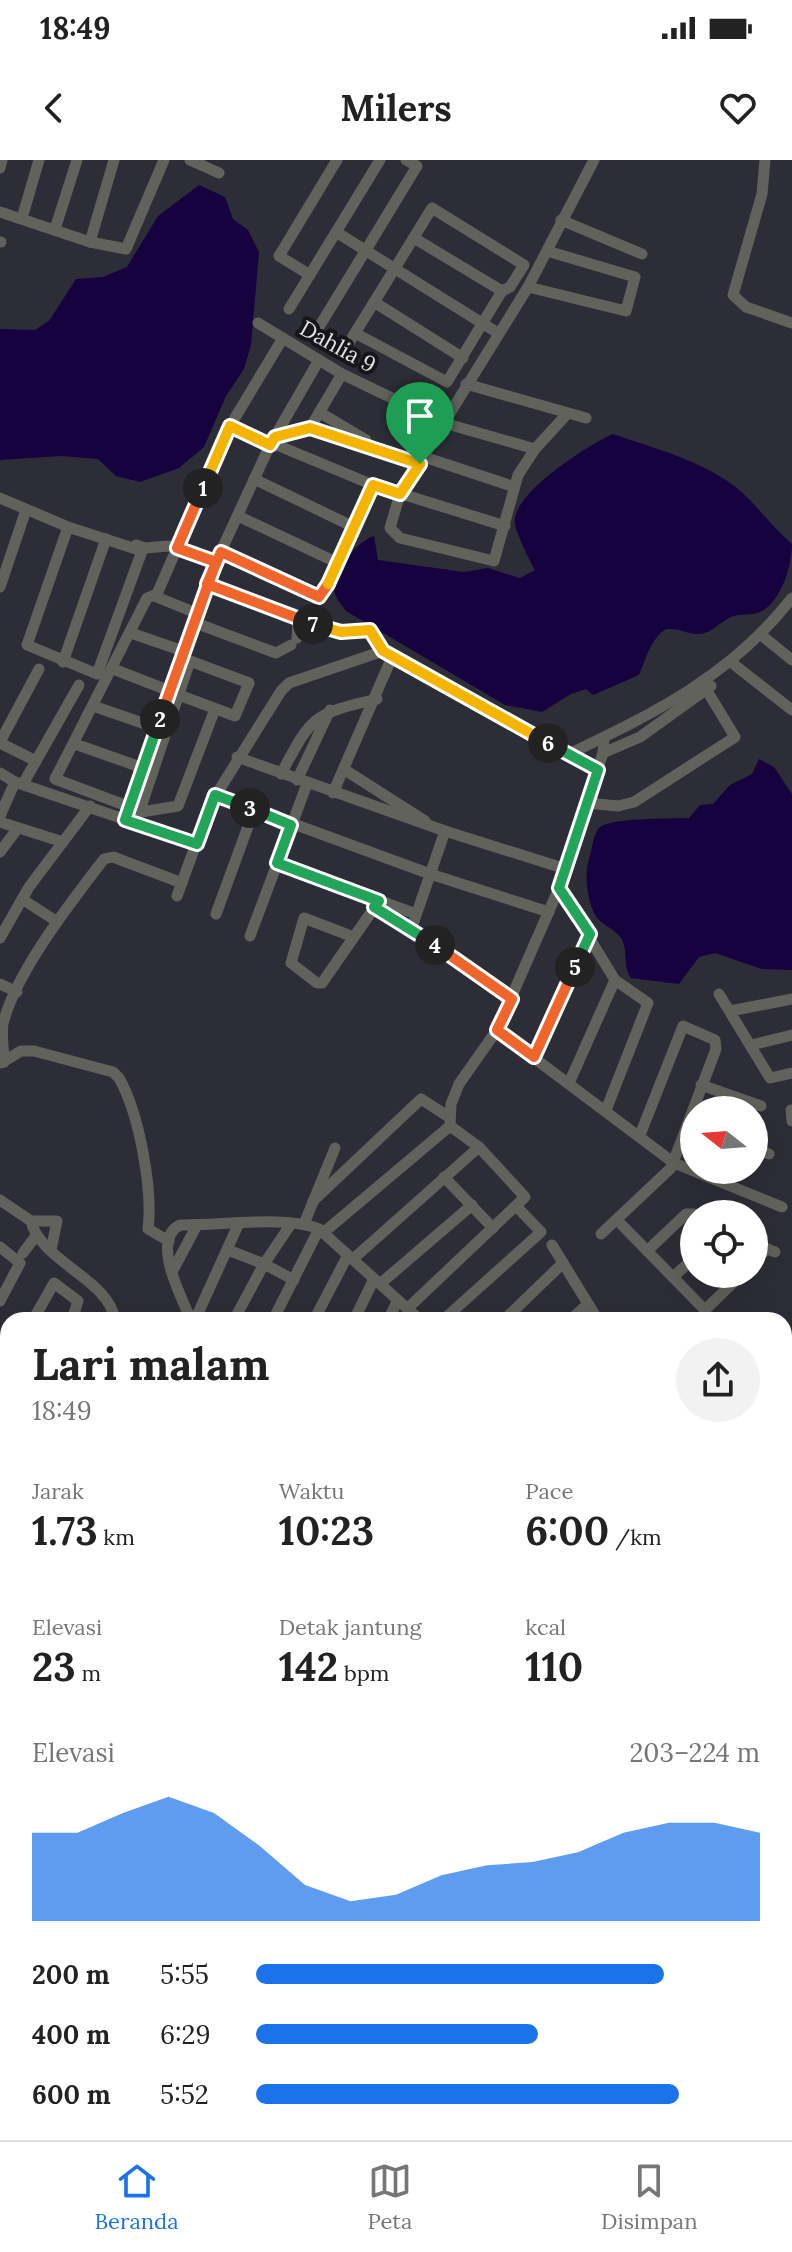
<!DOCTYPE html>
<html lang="id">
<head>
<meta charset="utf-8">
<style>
	:root { --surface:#fff; --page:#f2f2f2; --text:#222; --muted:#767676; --line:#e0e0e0; --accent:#1a73e8 }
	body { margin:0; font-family:Lora,serif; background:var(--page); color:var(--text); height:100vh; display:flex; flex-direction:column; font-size:30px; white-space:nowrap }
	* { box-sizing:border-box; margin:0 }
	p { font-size:26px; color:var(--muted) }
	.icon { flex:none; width:44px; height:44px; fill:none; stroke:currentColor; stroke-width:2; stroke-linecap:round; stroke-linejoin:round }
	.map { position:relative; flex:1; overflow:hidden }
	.sheet { position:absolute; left:0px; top:1152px; width:792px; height:828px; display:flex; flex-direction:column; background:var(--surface); border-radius:24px 24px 0 0; box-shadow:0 8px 32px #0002 }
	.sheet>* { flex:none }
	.needle { width:52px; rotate:287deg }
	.tools { position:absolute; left:680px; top:936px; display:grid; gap:16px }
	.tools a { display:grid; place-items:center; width:88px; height:88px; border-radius:50%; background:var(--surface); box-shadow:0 8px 32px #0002; font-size:40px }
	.pin { position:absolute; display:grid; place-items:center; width:68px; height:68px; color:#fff; margin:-82px -34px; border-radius:50% 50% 50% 0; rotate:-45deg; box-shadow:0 0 8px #0007 }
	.pin .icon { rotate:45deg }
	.km { position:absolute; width:40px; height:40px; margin:-20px; border-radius:50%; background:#222; color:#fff; font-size:22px; line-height:40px; text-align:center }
	.round { display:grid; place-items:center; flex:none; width:84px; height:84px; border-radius:42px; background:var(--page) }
	.summary { display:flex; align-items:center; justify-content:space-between; height:136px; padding:0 32px }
	h1 { font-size:44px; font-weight:700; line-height:60px }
	.metrics { display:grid; grid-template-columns:repeat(3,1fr); gap:12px; height:136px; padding:8px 32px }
	.metrics div { display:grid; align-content:center }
	.metrics b { font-size:40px; font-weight:700 }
	.metrics small { font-size:22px; font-weight:400 }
	.metrics p { font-size:22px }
	.chart { height:224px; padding:16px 32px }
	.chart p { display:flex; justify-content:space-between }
	.chart svg { width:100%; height:144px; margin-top:8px; fill:var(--accent); opacity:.7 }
	ul { padding:0 32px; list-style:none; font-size:26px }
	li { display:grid; grid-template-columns:128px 96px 1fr; align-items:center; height:60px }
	li i { height:20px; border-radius:10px; background:var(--accent) }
	.status { display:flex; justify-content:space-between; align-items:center; height:56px; padding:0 40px; background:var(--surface); direction:ltr }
	.status svg { height:22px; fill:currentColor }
	header { display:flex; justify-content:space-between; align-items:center; height:104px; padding:0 32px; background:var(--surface); font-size:36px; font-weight:700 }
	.dock { display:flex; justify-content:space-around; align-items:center; height:112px; border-top:2px solid var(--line); background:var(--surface); font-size:22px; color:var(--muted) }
	.dock a { display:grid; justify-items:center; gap:4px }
	.dock .on { color:var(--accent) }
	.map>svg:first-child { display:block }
	.water { fill:#15023f }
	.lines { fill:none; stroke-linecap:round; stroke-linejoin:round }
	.minor { stroke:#62625c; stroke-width:11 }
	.split-1-casing { stroke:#fff; stroke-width:16 }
	.split-2-casing { stroke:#fff; stroke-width:16 }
	.split-3-casing { stroke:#fff; stroke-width:16 }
	.split-4-casing { stroke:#fff; stroke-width:16 }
	.split-5-casing { stroke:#fff; stroke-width:16 }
	.split-6-casing { stroke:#fff; stroke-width:16 }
	.split-7-casing { stroke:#fff; stroke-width:16 }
	.split-8-casing { stroke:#fff; stroke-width:16 }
	.split-9-casing { stroke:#fff; stroke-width:16 }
	.split-1 { stroke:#f5b400; stroke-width:10 }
	.split-2 { stroke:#f0652b; stroke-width:10 }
	.split-3 { stroke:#22a559; stroke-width:10 }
	.split-4 { stroke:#22a559; stroke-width:10 }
	.split-5 { stroke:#f0652b; stroke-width:10 }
	.split-6 { stroke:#22a559; stroke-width:10 }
	.split-7 { stroke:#f5b400; stroke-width:10 }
	.split-8 { stroke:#f0652b; stroke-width:10 }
	.split-9 { stroke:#f5b400; stroke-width:10 }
	.labels { text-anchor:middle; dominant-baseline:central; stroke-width:8; stroke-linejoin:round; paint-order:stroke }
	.street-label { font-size:22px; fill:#e1e1e7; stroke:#16161a }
</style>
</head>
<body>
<div class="status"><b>18:49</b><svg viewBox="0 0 49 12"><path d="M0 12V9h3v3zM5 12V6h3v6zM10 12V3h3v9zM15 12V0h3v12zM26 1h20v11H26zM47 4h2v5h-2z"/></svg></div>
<header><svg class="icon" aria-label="back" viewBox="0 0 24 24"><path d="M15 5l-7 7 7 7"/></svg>Milers<svg class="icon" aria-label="heart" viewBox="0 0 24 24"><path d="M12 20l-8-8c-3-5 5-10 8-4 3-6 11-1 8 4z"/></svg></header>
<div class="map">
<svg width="792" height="1980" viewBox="0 0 792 1980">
	<rect width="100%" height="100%" fill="#2d2d37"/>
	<g class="water">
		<path d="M199 25 225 37 233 59 248 70 259 92 251 185 244 209 226 236 204 287 179 308 140 322 116 316 98 299 61 296 0 300V169L35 170 49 161 76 119 103 117 127 107 158 56Z"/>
		<path d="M613 274C658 290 714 303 749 339 763 354 776 370 792 384 792 404 782 440 762 451 754 456 741 453 731 457 719 462 713 473 699 474 688 475 672 465 663 471 650 481 645 501 639 515L593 535 586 529 571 534 542 552 505 545 346 451C341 444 333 436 335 428 339 408 355 382 374 376L378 400 464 412 488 408 520 418 535 410C531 404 516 372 515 365 509 335 588 285 613 274Z"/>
		<path d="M759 599 774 607 792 634V810L762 809 715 793 699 797 679 824 631 818C622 806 629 791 621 778 614 768 599 764 594 753 587 737 584 715 589 699 592 690 593 676 598 669 607 657 672 659 689 658L700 645 713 644 730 625 752 614Z"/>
		<path d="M792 1420V1705L784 1724V1424Z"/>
		<path d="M8 1556V1861L0 1857V1563Z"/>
		<path d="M784 1748 792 1756V1980H735L726 1972H784Z"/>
		<path d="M0 1956 8 1957V1972H66L87 1980H0Z"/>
	</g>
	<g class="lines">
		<g class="minor">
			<path d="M190 0 219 13"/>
			<path d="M765 0 762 34 733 135 746 147 792 163"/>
			<path d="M0 8 2 0"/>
			<path d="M0 52 90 82 126 89 164 0"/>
			<path d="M22 58 39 0"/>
			<path d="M561 60 642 94"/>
			<path d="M55 69 77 0"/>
			<path d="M336 72 498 173"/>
			<path d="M414 78 502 131"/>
			<path d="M0 82H1"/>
			<path d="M90 82 114 0"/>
			<path d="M310 115 279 96 337 0"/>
			<path d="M528 127 626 151 635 117 547 91"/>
			<path d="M374 142 463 198"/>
			<path d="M289 149 380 0"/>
			<path d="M258 163 342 214 444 263 535 289"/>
			<path d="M319 167 417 6 406 0"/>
			<path d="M347 186 432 48 524 105 510 127 502 131 447 222 355 173"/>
			<path d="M466 224 586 258"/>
			<path d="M319 252 366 280"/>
			<path d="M567 254 535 289 518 315 494 401 400 378 390 368 400 334 528 127 594 0"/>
			<path d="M230 266 270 285"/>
			<path d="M310 268 420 304"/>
			<path d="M275 277 310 268 342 214"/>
			<path d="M272 283 373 325 505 366"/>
			<path d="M424 297 512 326"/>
			<path d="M254 319 354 367"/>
			<path d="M0 338 68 367 142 391 97 514 27 485 68 367"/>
			<path d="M238 356 338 403"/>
			<path d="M136 385 145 388 169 386 216 402"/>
			<path d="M221 392 321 436 373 325"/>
			<path d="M207 424 336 471 370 470 380 488 392 497 598 610"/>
			<path d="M0 427 26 350"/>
			<path d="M154 436 196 453"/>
			<path d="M193 462 276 493 291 485"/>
			<path d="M131 473 183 491"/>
			<path d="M760 474 792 500"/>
			<path d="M297 478 298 459"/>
			<path d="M63 502 106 379"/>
			<path d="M732 503 792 550"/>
			<path d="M113 509 170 531"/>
			<path d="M93 546 157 568"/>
			<path d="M0 582 39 509"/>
			<path d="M0 583 36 601"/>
			<path d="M75 584 143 608"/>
			<path d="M603 593 640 577 711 526"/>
			<path d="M569 594C655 553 732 515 792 438"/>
			<path d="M237 597 445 671 566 709"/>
			<path d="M345 610 425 661"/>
			<path d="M0 613 15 622 197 684"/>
			<path d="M281 614C312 556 312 554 377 539"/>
			<path d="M297 620 330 550"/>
			<path d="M23 624 79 525"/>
			<path d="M333 633 392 497"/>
			<path d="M215 635 430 714 549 752"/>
			<path d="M587 643 618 646 634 642 735 577 703 524"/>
			<path d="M130 647 55 619 147 438 157 434 230 266 283 178"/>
			<path d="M135 653 178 646 215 549"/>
			<path d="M139 653 190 501 249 523 235 556 179 535"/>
			<path d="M0 656 15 622"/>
			<path d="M125 660 216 402 270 285 319 200"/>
			<path d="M0 662 63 682"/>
			<path d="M445 671 411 770 512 839"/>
			<path d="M0 692 18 668"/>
			<path d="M277 703 416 754"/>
			<path d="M559 728 615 820 648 843 606 950"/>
			<path d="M177 736 211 643 281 531 289 523 383 491"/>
			<path d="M22 739 56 761"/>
			<path d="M374 747 411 770"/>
			<path d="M216 754 254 650"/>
			<path d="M250 776 307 624"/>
			<path d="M351 776 304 758 291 803 317 823H322L379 741"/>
			<path d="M0 778 29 727 90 646"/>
			<path d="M0 824 17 832"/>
			<path d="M719 834 770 918 792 913"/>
			<path d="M730 851 792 839"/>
			<path d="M497 870 674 1003 782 1047"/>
			<path d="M751 885 792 875"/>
			<path d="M534 897 590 774"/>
			<path d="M4 902C4 890 1 876 3 864 15 813 72 741 104 699L113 697 182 723"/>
			<path d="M1 903 21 891H34L113 912 119 918C139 953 153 1029 148 1069L169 1081"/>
			<path d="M569 923 615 820"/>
			<path d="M701 925 761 946"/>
			<path d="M791 950 792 961"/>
			<path d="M450 966 451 944 459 924 497 870 559 728 603 593 604 578"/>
			<path d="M754 988 769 994"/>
			<path d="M444 1017 493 1068"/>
			<path d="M0 1040 31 1061C40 1101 109 1119 115 1160"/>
			<path d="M313 1041 421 939 449 957"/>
			<path d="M31 1061H57L51 1090"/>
			<path d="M618 1061 703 1148 708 1147 742 1114"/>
			<path d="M304 1064 335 988"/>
			<path d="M323 1073 450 966 479 987 525 1037 408 1148"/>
			<path d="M601 1074 671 1008 716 889 715 880 683 866 640 975"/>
			<path d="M754 1083 775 1092"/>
			<path d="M552 1085 598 1160"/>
			<path d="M0 1087 20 1103 0 1141"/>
			<path d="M228 1090 264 1104 291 1064"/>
			<path d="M647 1091 686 1054H694"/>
			<path d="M23 1093 35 1077"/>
			<path d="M353 1099 479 987"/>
			<path d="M754 1102 767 1089"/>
			<path d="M172 1112 197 1065"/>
			<path d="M673 1117 694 1098"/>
			<path d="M380 1124 472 1045"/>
			<path d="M33 1160 54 1123 78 1141 72 1160"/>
			<path d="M191 1160C182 1138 150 1080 180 1065 217 1066 288 1055 319 1069L420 1160"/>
			<path d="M195 1160 239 1063"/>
			<path d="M234 1160 264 1104 294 1120"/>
			<path d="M273 1160 319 1069"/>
			<path d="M314 1160 348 1095"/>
			<path d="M354 1160 374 1119"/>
			<path d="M388 1160 398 1140"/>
			<path d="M443 1160 541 1072 516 1046"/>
			<path d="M504 1160 563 1103"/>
			<path d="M570 1160 588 1144"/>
			<path d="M0 1204 8 1206"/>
			<path d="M0 1253 8 1255"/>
			<path d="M0 1262 8 1264"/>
			<path d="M0 1312 8 1315"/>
			<path d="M784 1355 792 1360"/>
			<path d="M0 1377 8 1361"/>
			<path d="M0 1457 8 1441"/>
			<path d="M0 1934 8 1937"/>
			<path d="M114 1972 137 1980"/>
			<path d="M541 1972 542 1980"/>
			<path d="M284 1980 307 1972"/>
		</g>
	</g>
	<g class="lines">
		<g class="split-1-casing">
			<path id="split-1" d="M203 328 230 266 270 285 275 277 310 268 420 304"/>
		</g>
		<g class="split-2-casing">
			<path id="split-2" d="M160 559 216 402 177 388 203 328"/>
		</g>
		<g class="split-3-casing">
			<path id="split-3" d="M160 559 125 660 197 684 215 635 250 648"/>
		</g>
		<g class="split-4-casing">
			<path id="split-4" d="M250 648 291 665 277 703 379 741 374 747 435 785"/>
		</g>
		<g class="split-5-casing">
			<path id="split-5" d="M435 785 512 839 497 870 534 897 575 807"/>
		</g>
		<g class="split-6-casing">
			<path id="split-6" d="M548 583 598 610 559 728 590 774 575 807"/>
		</g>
		<g class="split-7-casing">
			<path id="split-7" d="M313 464 341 472 370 470 383 491 548 583"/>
		</g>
		<g class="split-8-casing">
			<path id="split-8" d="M313 464 207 424 221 392 319 437 328 424"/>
		</g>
		<g class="split-9-casing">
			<path id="split-9" d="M328 424 373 325 400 334 420 304"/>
		</g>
		<use href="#split-1" class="split-1"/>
		<use href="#split-2" class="split-2"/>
		<use href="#split-3" class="split-3"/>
		<use href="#split-4" class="split-4"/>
		<use href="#split-5" class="split-5"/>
		<use href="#split-6" class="split-6"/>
		<use href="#split-7" class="split-7"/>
		<use href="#split-8" class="split-8"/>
		<use href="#split-9" class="split-9"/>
	</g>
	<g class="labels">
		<g class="street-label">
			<text transform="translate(338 186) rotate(29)">Dahlia 9</text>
		</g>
	</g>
</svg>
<div class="tools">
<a><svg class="needle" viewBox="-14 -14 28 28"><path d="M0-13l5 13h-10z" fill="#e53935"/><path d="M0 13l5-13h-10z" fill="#767676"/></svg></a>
<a><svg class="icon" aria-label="locate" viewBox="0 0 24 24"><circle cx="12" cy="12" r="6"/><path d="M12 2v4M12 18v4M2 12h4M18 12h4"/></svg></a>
</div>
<div class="pin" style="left:420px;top:304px;background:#1e9e55"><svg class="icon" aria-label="arrive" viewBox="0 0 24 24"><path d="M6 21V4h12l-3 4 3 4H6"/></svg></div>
<b class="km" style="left:203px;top:328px">1</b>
<b class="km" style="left:160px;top:559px">2</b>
<b class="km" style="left:250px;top:648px">3</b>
<b class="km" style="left:435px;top:785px">4</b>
<b class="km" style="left:575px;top:807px">5</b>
<b class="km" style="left:548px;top:583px">6</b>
<b class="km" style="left:313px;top:464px">7</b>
<section class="sheet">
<div class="summary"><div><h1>Lari malam</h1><p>18:49</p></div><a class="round"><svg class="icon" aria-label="share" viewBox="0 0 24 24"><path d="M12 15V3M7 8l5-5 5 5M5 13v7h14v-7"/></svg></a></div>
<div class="metrics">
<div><p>Jarak</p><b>1.73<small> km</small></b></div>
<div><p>Waktu</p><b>10:23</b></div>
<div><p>Pace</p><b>6:00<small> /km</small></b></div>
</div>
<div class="metrics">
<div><p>Elevasi</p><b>23<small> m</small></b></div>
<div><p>Detak jantung</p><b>142<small> bpm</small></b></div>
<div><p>kcal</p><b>110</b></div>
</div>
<div class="chart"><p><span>Elevasi</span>203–224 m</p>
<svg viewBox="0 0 160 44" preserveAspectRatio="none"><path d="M0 44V17L10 17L20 11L30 6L40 11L50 21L60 33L70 38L80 36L90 30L100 27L110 26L120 23L130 17L140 14L150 14L160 17V44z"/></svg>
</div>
<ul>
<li><b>200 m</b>5:55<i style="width:81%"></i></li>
<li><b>400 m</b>6:29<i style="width:56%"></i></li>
<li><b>600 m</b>5:52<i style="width:84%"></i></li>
</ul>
</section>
</div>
<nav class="dock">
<a class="on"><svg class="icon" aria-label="home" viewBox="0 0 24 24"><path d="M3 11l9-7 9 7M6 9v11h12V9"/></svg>Beranda</a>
<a><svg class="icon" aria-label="map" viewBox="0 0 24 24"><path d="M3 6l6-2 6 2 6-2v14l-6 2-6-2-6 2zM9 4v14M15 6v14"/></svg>Peta</a>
<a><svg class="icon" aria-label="saved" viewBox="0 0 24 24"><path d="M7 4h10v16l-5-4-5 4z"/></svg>Disimpan</a>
</nav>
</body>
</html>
